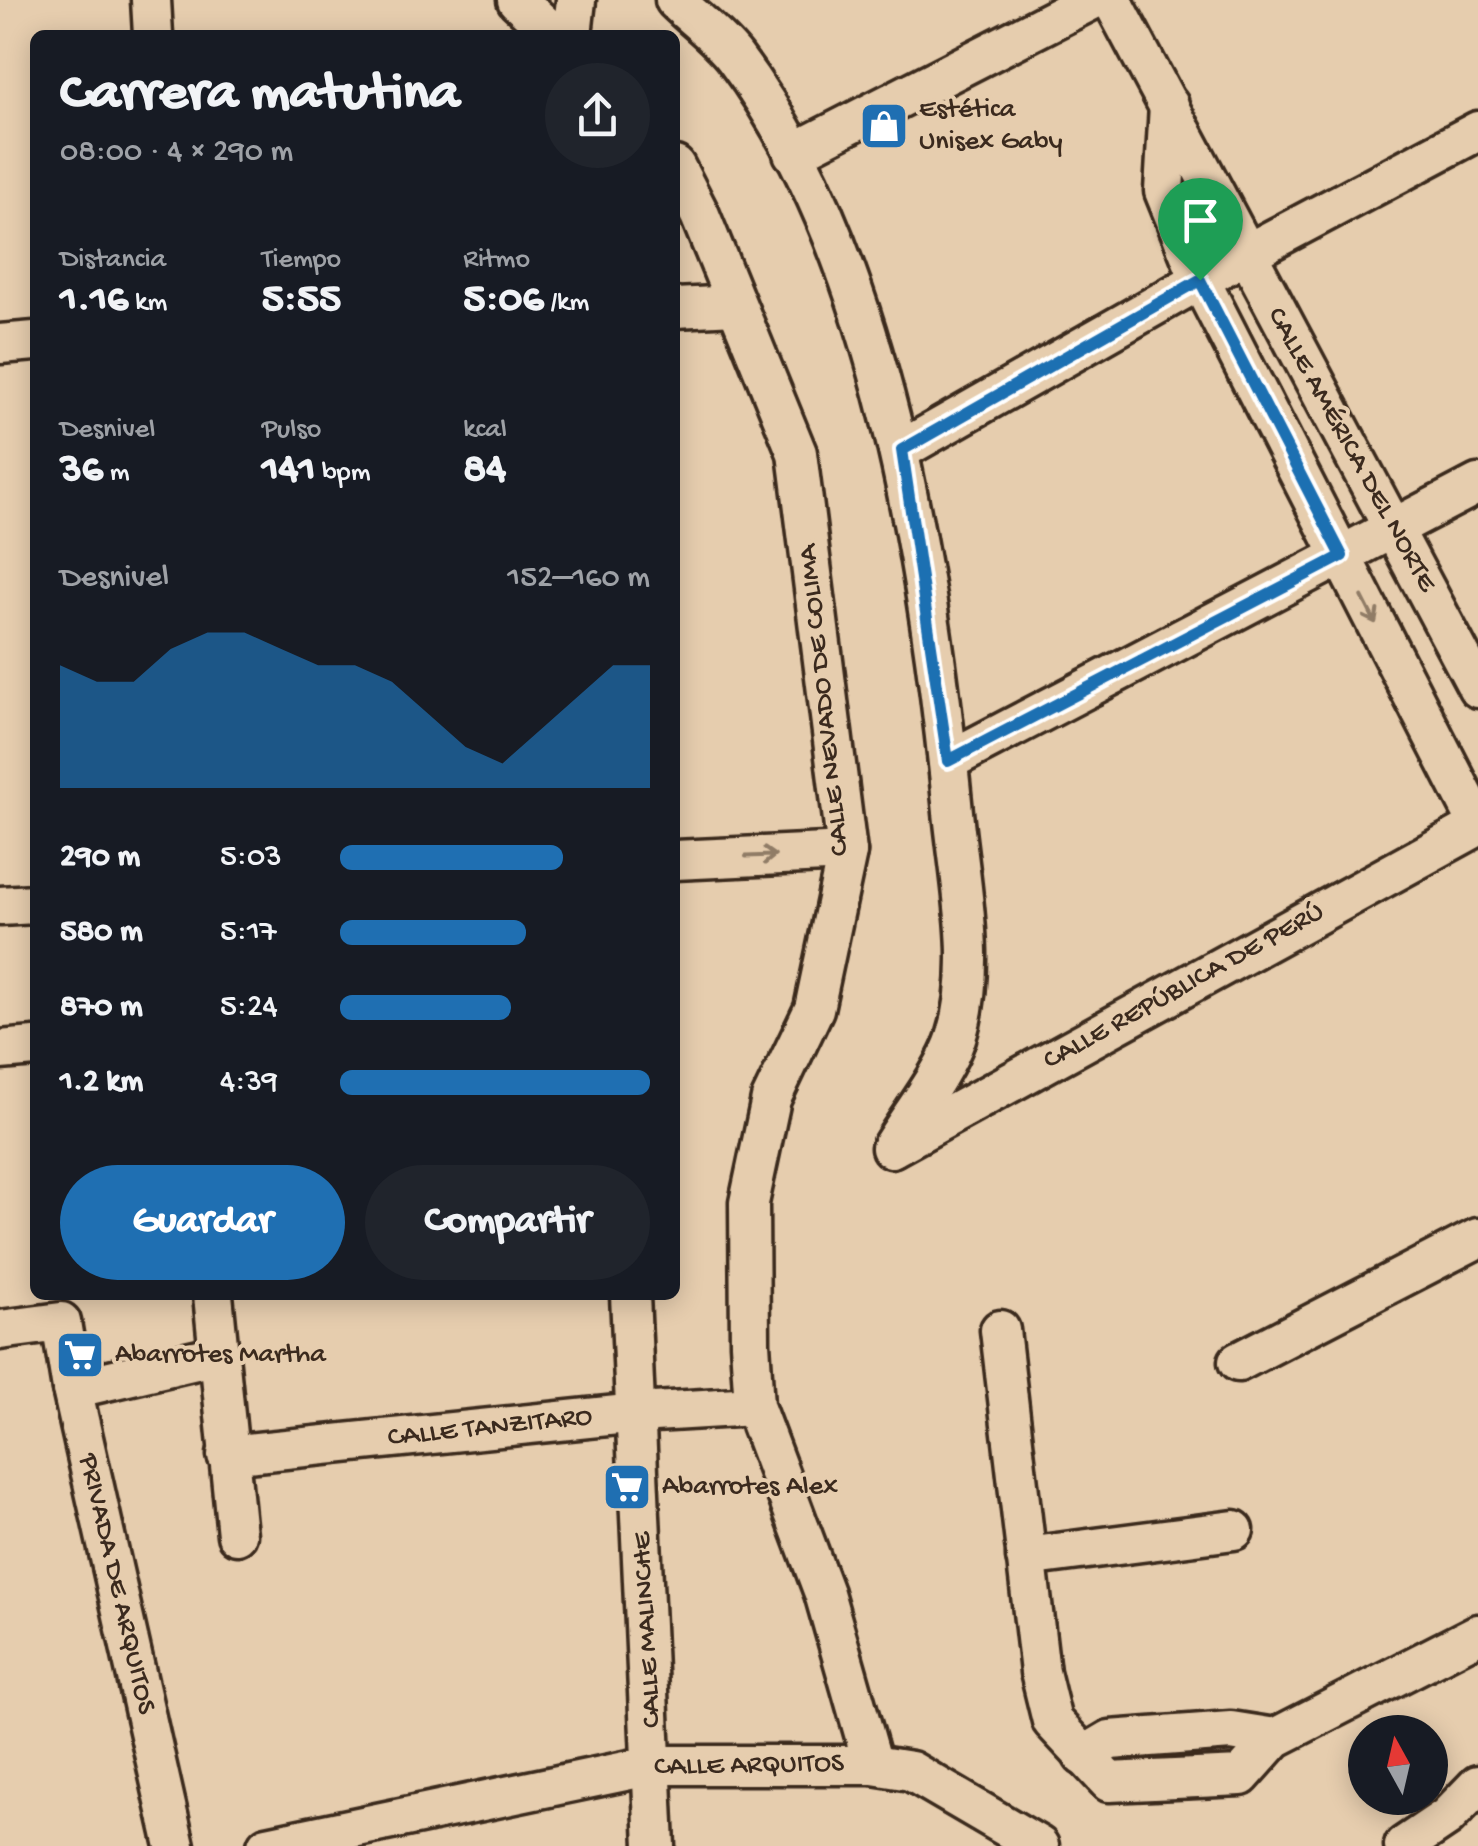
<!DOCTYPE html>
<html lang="es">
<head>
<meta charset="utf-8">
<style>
	:root { --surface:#171b24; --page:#20242c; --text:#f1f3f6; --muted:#9ea1a6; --accent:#1f6fb2 }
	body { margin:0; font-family:"Gochi Hand",sans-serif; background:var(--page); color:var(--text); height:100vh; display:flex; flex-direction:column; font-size:38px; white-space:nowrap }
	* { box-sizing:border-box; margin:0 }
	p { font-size:32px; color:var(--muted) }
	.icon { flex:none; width:55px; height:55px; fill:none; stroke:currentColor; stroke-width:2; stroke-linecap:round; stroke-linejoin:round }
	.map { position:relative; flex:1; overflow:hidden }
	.drawer { position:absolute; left:30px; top:30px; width:650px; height:1270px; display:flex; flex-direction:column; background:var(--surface); border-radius:15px; box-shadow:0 5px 25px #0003 }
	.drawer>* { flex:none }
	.needle { width:65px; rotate:352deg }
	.controls { position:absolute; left:1348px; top:1715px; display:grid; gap:20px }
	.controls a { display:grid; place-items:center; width:100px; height:100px; border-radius:50%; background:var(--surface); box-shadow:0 5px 25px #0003; font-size:50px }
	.pin { position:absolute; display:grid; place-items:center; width:85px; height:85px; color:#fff; margin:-102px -42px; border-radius:50% 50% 50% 0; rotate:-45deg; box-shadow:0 0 10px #0007 }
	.pin .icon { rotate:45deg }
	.round { display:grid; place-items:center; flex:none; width:105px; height:105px; border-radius:52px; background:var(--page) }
	.overview { display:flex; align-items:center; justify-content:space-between; height:170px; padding:0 30px }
	h1 { font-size:55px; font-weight:700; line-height:75px }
	.stats { display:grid; grid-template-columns:repeat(3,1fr); gap:15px; height:170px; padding:10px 30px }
	.stats div { display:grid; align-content:center }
	.stats b { font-size:42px; font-weight:700 }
	.stats small { font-size:28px; font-weight:400 }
	.stats p { font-size:28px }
	.chart { height:280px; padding:20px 30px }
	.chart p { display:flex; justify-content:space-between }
	.chart svg { width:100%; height:180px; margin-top:10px; fill:var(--accent); opacity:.7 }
	.cta { display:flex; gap:20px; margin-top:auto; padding:20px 30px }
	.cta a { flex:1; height:115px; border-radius:60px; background:var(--accent); color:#fff; font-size:40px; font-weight:700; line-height:115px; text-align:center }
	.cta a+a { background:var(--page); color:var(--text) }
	ul { padding:0 30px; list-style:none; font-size:32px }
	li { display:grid; grid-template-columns:160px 120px 1fr; align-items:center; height:75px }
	li i { height:25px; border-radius:12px; background:var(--accent) }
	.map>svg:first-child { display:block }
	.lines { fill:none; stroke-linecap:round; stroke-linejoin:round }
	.minor-casing { stroke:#3b2a1e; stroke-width:45 }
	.minor { stroke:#e6cdae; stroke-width:38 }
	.oneway { stroke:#907c66 }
	.route-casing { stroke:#fff; stroke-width:20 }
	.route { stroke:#1f6fb2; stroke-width:12 }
	.labels { text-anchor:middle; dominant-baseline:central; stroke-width:8; stroke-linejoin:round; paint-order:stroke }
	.poi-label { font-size:28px; fill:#3b2a1e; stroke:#e6cdae; text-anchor:start }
	.street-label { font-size:28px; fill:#3b2a1e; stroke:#e6cdae }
</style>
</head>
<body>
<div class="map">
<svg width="1478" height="1846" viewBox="0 0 1478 1846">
	<rect width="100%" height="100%" fill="#e6cdae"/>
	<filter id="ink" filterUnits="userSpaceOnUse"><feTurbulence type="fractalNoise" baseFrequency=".01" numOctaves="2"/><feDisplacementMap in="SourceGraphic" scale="20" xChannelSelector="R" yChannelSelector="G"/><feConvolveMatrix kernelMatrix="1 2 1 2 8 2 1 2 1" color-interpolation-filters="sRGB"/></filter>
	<g filter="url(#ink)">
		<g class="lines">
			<g class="minor-casing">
				<g id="minor">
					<path d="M151 0 153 35"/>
					<path d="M517 0 555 35"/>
					<path d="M675 0C694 19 719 37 735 58 882 253 930 574 953 812 960 884 979 967 956 1038 945 1072 910 1116 891 1148"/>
					<path d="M1112 0 1478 688"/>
					<path d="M572 35 576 0"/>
					<path d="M1169 105 1164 191 1200 280 1478 823"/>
					<path d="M793 153 1092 0"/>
					<path d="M675 166 700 215 797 453 847 852 814 1009 771 1099 749 1203 750 1343 754 1406 824 1593 873 1765"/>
					<path d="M675 308 736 305"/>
					<path d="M0 344 35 341"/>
					<path d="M901 450 1244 255 1478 131"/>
					<path d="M948 761 1478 484"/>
					<path d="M675 860 847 852"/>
					<path d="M0 906 35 904"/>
					<path d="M0 1050 35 1047"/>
					<path d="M893 1147 1478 826"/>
					<path d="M213 1295 237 1535"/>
					<path d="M630 1295 655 1846"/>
					<path d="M0 1330 61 1322 72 1389 175 1846"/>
					<path d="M1000 1330 1040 1672 1052 1721 1109 1782 1241 1776 1275 1738 1478 1634"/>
					<path d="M1238 1362 1478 1238"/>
					<path d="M72 1389 217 1355"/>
					<path d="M227 1455 637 1413 754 1406"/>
					<path d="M1026 1557 1234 1530"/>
					<path d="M1083 1756 1110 1740 1231 1731 1275 1738"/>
					<path d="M267 1846 654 1765H873L911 1771 1039 1846"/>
					<path d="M1404 1846 1447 1817 1478 1785"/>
				</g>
			</g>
			<use href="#minor" class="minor"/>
		</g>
		<defs><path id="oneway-shaft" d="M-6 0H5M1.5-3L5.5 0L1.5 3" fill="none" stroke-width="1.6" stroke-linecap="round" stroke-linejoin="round" transform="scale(2.5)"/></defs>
		<g class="oneway">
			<use href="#oneway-shaft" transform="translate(1369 610) rotate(63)"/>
			<use href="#oneway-shaft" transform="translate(761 856) rotate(-2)"/>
		</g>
	</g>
	<g class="lines" filter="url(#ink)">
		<g class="route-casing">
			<path id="route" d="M1200 280 1342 556 948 761 902 450Z"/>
		</g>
		<use href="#route" class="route"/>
	</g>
	<defs>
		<g id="shop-square" transform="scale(2.5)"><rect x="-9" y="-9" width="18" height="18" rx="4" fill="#1f6fb2" stroke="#e6cdae"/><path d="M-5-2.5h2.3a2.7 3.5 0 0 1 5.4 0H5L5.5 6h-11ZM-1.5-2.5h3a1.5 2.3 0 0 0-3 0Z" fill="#fff"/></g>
		<g id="supermarket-square" transform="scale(2.5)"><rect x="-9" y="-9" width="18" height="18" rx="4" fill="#1f6fb2" stroke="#e6cdae"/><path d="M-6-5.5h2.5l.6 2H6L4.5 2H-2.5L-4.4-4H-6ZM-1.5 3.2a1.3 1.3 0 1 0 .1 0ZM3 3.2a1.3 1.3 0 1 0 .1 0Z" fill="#fff"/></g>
	</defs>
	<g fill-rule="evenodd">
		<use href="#shop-square" x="884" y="126"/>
		<use href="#supermarket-square" x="80" y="1355"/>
		<use href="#supermarket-square" x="627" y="1487"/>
	</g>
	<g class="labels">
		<g class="poi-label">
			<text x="919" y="110">Estética<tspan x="919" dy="32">Unisex Gaby</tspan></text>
			<text x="115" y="1355">Abarrotes Martha</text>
			<text x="662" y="1487">Abarrotes Alex</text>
		</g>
		<g class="street-label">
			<text transform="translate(1351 450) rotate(61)">CALLE AMÉRICA DEL NORTE</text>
			<text transform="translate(825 700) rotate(-96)">CALLE NEVADO DE COLIMA</text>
			<text transform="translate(1184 987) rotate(-29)">CALLE REPÚBLICA DE PERÚ</text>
			<text transform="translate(490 1428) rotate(-6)">CALLE TANZITARO</text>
			<text transform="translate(116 1584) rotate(77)">PRIVADA DE ARQUITOS</text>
			<text transform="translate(648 1630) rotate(-93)">CALLE MALINCHE</text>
			<text transform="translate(749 1766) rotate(-1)">CALLE ARQUITOS</text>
		</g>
	</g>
</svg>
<div class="controls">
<a><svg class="needle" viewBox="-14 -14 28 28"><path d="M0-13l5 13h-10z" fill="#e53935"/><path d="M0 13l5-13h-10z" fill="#9ea1a6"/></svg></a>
</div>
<div class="pin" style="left:1200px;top:280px;background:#1e9e55"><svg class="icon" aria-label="arrive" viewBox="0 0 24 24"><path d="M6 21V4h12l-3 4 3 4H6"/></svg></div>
<section class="drawer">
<div class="overview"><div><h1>Carrera matutina</h1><p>08:00 · 4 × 290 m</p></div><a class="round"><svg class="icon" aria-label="share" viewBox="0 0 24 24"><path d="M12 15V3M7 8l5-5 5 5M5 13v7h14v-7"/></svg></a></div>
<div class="stats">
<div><p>Distancia</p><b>1.16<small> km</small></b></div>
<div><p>Tiempo</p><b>5:55</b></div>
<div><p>Ritmo</p><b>5:06<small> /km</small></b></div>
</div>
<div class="stats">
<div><p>Desnivel</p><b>36<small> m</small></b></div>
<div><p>Pulso</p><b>141<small> bpm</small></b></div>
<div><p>kcal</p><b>84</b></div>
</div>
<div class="chart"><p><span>Desnivel</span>152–160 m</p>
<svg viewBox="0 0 160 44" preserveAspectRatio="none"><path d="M0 44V14L10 18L20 18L30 10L40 6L50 6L60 10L70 14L80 14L90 18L100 26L110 34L120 38L130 30L140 22L150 14L160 14V44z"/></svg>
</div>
<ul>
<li><b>290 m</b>5:03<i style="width:72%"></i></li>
<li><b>580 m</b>5:17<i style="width:60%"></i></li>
<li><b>870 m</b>5:24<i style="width:55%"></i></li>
<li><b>1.2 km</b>4:39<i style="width:100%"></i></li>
</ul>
<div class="cta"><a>Guardar</a><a>Compartir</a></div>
</section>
</div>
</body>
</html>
